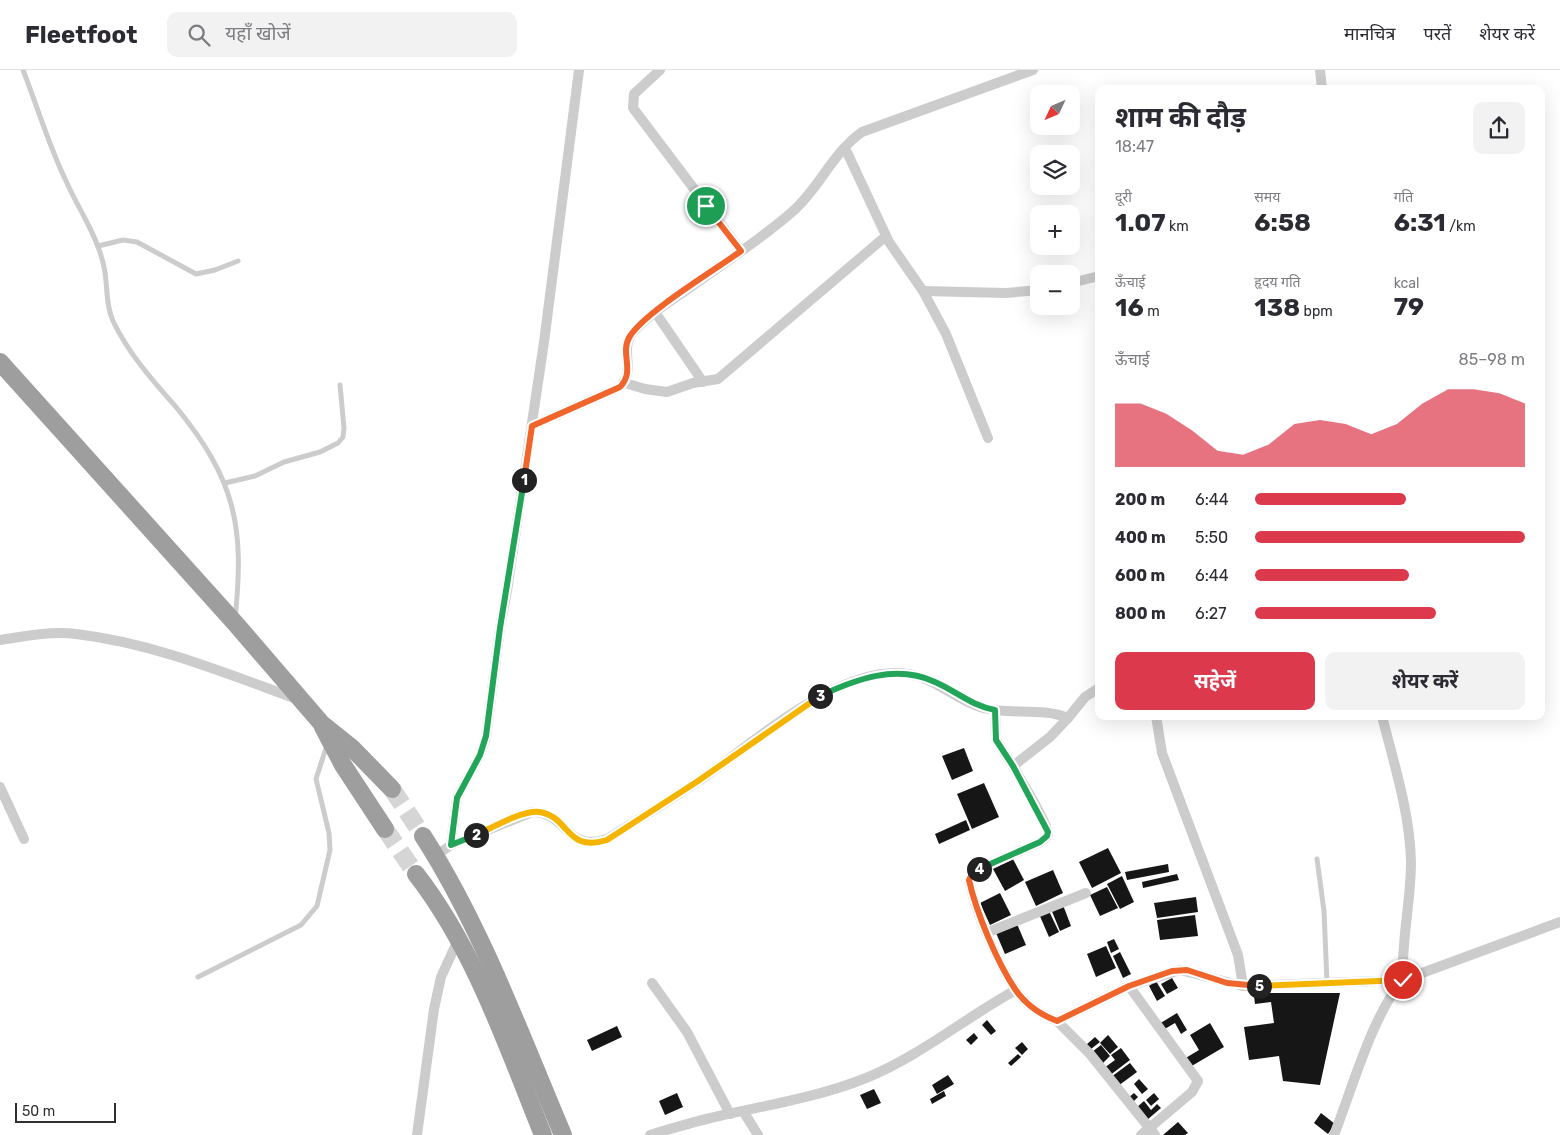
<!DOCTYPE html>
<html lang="hi">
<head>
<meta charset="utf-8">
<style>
	:root { --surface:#fff; --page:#f2f2f3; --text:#2b2b33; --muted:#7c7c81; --line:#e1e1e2; --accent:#dd394d }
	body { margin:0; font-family:Rubik,"Noto Sans Devanagari",sans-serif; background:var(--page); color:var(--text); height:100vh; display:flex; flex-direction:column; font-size:19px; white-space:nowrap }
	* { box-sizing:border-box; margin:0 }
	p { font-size:16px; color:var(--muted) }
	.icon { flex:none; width:28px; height:28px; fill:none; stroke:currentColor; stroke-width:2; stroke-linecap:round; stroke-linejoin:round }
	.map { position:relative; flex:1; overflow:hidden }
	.panel { position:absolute; left:1095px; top:15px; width:450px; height:635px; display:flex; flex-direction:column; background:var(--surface); border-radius:10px; box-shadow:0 5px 20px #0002 }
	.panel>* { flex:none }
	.needle { width:32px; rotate:226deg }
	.tools { position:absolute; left:1030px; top:15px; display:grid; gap:10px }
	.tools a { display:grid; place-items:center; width:50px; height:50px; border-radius:10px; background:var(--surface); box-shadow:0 5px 20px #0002; font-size:25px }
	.scale { position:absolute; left:15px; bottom:12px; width:101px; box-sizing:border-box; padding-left:5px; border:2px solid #2f2f2f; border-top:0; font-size:14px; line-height:18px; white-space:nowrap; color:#2f2f2f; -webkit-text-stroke:4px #fff; paint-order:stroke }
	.pin { position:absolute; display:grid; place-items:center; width:42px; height:42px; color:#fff; margin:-21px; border:2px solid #fff; border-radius:50%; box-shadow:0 1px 5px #0007 }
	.km { position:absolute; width:25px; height:25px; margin:-12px; border-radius:50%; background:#222; color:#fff; font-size:14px; line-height:25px; text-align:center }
	.round { display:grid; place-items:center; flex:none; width:52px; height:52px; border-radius:10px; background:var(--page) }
	.head { display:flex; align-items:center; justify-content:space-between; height:85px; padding:0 20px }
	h1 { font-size:28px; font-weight:700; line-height:38px }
	.metrics { display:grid; grid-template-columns:repeat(3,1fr); gap:8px; height:85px; padding:5px 20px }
	.metrics div { display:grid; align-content:center }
	.metrics b { font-size:25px; font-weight:700 }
	.metrics small { font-size:14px; font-weight:400 }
	.metrics p { font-size:14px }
	.chart { height:140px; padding:10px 20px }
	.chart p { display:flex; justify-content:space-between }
	.chart svg { width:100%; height:90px; margin-top:5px; fill:var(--accent); opacity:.7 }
	.cta { display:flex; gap:10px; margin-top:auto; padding:10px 20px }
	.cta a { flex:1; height:58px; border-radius:10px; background:var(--accent); color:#fff; font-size:20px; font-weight:700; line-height:58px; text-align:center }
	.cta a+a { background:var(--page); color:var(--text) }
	ul { padding:0 20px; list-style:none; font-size:16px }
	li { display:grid; grid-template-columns:80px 60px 1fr; align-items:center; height:38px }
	li i { height:12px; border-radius:6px; background:var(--accent) }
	header { display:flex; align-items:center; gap:30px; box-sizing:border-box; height:70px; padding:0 25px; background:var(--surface); border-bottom:1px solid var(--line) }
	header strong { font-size:24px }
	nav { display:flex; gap:28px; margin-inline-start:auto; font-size:18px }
	.search { width:350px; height:45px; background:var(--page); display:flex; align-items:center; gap:12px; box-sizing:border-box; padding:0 18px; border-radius:10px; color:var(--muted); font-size:19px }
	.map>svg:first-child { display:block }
	.building { fill:#161616 }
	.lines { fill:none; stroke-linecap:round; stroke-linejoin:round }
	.trunk-tunnel { stroke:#d5d5d5; stroke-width:18; stroke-dasharray:18 9; stroke-linecap:butt }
	.service { stroke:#ccc; stroke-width:5 }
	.minor { stroke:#ccc; stroke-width:10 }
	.trunk { stroke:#9e9e9e; stroke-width:18 }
	.split-1-casing { stroke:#fff; stroke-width:10 }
	.split-2-casing { stroke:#fff; stroke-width:10 }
	.split-3-casing { stroke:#fff; stroke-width:10 }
	.split-4-casing { stroke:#fff; stroke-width:10 }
	.split-5-casing { stroke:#fff; stroke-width:10 }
	.split-6-casing { stroke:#fff; stroke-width:10 }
	.split-1 { stroke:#f0652b; stroke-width:6 }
	.split-2 { stroke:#22a559; stroke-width:6 }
	.split-3 { stroke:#f5b400; stroke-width:6 }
	.split-4 { stroke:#22a559; stroke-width:6 }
	.split-5 { stroke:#f0652b; stroke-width:6 }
	.split-6 { stroke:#f5b400; stroke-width:6 }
</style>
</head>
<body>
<header>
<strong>Fleetfoot</strong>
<div class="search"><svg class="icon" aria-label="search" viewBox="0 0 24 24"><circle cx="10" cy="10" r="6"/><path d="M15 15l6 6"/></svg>यहाँ खोजें</div>
<nav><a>मानचित्र</a><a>परतें</a><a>शेयर करें</a></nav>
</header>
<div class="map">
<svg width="1560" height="1065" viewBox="0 0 1560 1065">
	<rect width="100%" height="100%" fill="#fff"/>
	<g class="building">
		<path d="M964 678 973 701 952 710 942 686Z"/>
		<path d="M984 713 999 747 972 759 957 724Z"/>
		<path d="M966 750 970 760 939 774 935 764Z"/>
		<path d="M1108 778 1121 803 1092 818 1079 792Z"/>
		<path d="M1013 789 1024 810 1005 821 993 799Z"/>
		<path d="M1168 794 1169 802 1127 810 1125 802Z"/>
		<path d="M1053 800 1063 823 1036 836 1025 812Z"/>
		<path d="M1177 804 1179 810 1143 818 1142 812Z"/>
		<path d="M1122 806 1134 832 1120 839 1107 814Z"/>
		<path d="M1107 817 1118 838 1100 846 1090 825Z"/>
		<path d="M1000 823 1011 845 990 855 980 833Z"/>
		<path d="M1196 827 1198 842 1157 848 1154 833Z"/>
		<path d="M1063 835 1071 856 1060 861 1051 839Z"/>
		<path d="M1048 839 1059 862 1049 867 1039 844Z"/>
		<path d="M1195 845 1198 866 1160 870 1157 850Z"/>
		<path d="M1017 854 1026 875 1005 884 996 863Z"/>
		<path d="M1114 869 1119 879 1111 883 1107 872Z"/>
		<path d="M1106 876 1116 898 1096 907 1087 884Z"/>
		<path d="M1120 882 1131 904 1123 908 1113 886Z"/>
		<path d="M1172 908 1178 918 1167 924 1161 914Z"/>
		<path d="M1156 911 1165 926 1157 931 1149 916Z"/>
		<path d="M1270 923H1340L1320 1015 1283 1011 1279 986 1249 990 1244 957 1274 953 1271 932 1255 934 1254 926Z"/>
		<path d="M1177 943 1187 960 1181 964 1175 953 1163 960 1159 954Z"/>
		<path d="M987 950 996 961 991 965 982 955Z"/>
		<path d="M1210 953 1224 977 1190 997 1184 989 1199 980 1190 965Z"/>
		<path d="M617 956 622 967 592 981 587 970Z"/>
		<path d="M974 963 978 968 971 975 966 970Z"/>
		<path d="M1108 965 1118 977 1110 984 1100 973Z"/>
		<path d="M1095 967 1100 972 1091 979 1086 975Z"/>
		<path d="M1022 972 1028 979 1022 985 1015 978Z"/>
		<path d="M1101 975 1110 986 1102 994 1092 982Z"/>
		<path d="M1121 978 1130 990 1109 1006 1104 998 1115 990 1111 985Z"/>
		<path d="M1018 984 1021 987 1011 996 1008 993Z"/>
		<path d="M1130 993 1137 1002 1118 1016 1111 1007Z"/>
		<path d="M948 1005 954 1014 937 1024 932 1015Z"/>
		<path d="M1139 1009 1148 1019 1142 1024 1134 1014Z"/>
		<path d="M874 1019 881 1033 867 1039 860 1025Z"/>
		<path d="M944 1021 946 1026 932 1034 930 1029Z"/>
		<path d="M677 1023 683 1037 665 1045 659 1031Z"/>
		<path d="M1134 1023 1138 1027 1132 1033 1128 1028Z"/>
		<path d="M1154 1023 1159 1029 1151 1036 1146 1030Z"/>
		<path d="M1144 1031 1151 1040 1157 1034 1161 1038 1147 1050 1136 1038Z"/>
		<path d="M1321 1043 1335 1054 1328 1064 1314 1053Z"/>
		<path d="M1178 1052 1188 1063 1185 1065H1163Z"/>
	</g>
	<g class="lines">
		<g class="trunk-tunnel">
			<path d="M392 719 423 766"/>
			<path d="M385 759 416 804"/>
		</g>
		<g class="service">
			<path d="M23 0C38 38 49 77 67 113 78 138 95 162 102 189 109 210 104 231 113 251 128 283 153 311 176 337 235 409 245 456 235 548"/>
			<path d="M98 176 123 170 137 172 196 204 215 200 238 191"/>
			<path d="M225 413 255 406 284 392 320 382 338 373 343 367 344 358 340 315"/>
			<path d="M1317 789 1324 841 1327 913"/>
			<path d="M198 907 301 855 317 836 330 780 329 763 316 709 327 675"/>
		</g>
		<g class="minor">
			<path d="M660 0 634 24 633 38 741 181"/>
			<path d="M1320 0 1322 19"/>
			<path d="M845 78 889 172 923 221 946 264 988 368"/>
			<path d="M1071 213 1099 206"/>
			<path d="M923 221 1006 223 1039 220"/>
			<path d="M655 242 703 312"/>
			<path d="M625 313 645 319 667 322 693 313 718 309 886 166"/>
			<path d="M532 356 620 317C637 300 618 278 634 261 649 245 667 233 685 221 721 195 759 171 792 142 819 119 833 82 862 62L1033 0"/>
			<path d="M0 570C24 566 52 561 76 564 153 573 225 603 297 629"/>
			<path d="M995 640 996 670 1013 696"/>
			<path d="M1156 646 1162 683 1238 885 1243 916"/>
			<path d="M1068 648 1050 667 1013 696C1019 707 1049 755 1048 764 1047 768 1043 770 1040 772L975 801 969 810C975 841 998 893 1015 919 1025 934 1041 945 1057 951L1129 916 1180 900 1243 916 1403 910 1560 852"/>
			<path d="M0 717 24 769"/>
			<path d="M451 775 457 728 480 685 486 667 500 558 507 521 544 272 579 0"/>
			<path d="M435 786 451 775 532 742C568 742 565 783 607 769 640 749 673 728 706 706 756 670 843 594 907 604 937 608 956 631 983 638 1010 645 1043 637 1068 648L1085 627 1099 618"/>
			<path d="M986 863 1086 823"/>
			<path d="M652 913 687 962 730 1044"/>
			<path d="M1129 916 1198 1011 1192 1022 1141 1065"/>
			<path d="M1057 951 1090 984 1155 1065"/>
			<path d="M743 1041 758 1065"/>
			<path d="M417 1065 434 939 441 907 459 868"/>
			<path d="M650 1065C673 1058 696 1051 719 1046 768 1035 819 1027 866 1008 920 986 965 948 1016 920"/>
			<path d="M1334 1065C1351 1022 1373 943 1403 910 1401 871 1411 832 1411 792 1410 743 1394 694 1382 646"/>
		</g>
		<g class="trunk">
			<path d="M0 292 235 553 322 654 352 678 392 719"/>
			<path d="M323 657 343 695 385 759"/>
			<path d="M423 766C482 858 520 964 563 1065"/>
			<path d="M416 804C475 880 507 976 543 1065"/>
		</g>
	</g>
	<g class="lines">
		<g class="split-1-casing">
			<path id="split-1" d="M524 410 532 356 620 317C636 301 619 283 630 266 645 242 715 200 741 181L706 136"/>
		</g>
		<g class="split-2-casing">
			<path id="split-2" d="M476 765 451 775 457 728 480 685 486 666 500 558 524 410"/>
		</g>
		<g class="split-3-casing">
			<path id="split-3" d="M476 765C491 758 523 740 539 742 570 746 565 783 607 770L698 711 820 626"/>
		</g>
		<g class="split-4-casing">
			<path id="split-4" d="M820 626C856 609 896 594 935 612 956 621 972 636 995 640L996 670 1013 696 1048 762 1047 766 1040 772 979 799"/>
		</g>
		<g class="split-5-casing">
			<path id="split-5" d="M979 799 972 804 969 810C976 842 997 892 1015 919 1025 934 1041 945 1057 951L1129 916 1172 901 1187 900 1227 913 1259 916"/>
		</g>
		<g class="split-6-casing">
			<path id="split-6" d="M1259 916 1403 910"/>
		</g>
		<use href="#split-1" class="split-1"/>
		<use href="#split-2" class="split-2"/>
		<use href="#split-3" class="split-3"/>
		<use href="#split-4" class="split-4"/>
		<use href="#split-5" class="split-5"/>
		<use href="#split-6" class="split-6"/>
	</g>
</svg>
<div class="tools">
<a><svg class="needle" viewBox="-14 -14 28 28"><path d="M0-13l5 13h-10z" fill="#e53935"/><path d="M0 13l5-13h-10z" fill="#7c7c81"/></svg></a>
<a><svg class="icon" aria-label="layers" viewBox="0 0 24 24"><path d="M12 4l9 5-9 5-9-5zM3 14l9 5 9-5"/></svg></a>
<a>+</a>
<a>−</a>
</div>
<div class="scale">50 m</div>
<div class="pin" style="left:706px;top:136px;background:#1e9e55"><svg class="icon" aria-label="arrive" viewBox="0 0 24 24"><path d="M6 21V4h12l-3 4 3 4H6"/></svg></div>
<div class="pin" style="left:1403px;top:910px;background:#d93025"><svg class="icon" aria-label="check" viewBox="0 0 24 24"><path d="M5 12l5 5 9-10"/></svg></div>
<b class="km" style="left:524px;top:410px">1</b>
<b class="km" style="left:476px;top:765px">2</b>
<b class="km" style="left:820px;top:626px">3</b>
<b class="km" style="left:979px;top:799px">4</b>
<b class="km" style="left:1259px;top:916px">5</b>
<section class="panel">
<div class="head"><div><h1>शाम की दौड़</h1><p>18:47</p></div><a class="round"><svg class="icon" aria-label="share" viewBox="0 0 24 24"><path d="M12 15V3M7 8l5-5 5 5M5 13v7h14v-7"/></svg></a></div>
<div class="metrics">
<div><p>दूरी</p><b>1.07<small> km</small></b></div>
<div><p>समय</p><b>6:58</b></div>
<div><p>गति</p><b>6:31<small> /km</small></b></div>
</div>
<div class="metrics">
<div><p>ऊँचाई</p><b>16<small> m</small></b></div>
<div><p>हृदय गति</p><b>138<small> bpm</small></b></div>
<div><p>kcal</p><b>79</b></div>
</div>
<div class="chart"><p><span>ऊँचाई</span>85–98 m</p>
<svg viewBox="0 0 160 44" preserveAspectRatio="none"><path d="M0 44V13L10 13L20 18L30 26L40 36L50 38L60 33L70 23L80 21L90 23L100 28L110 23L120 13L130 6L140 6L150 8L160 13V44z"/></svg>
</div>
<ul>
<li><b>200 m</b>6:44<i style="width:56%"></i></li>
<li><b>400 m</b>5:50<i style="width:100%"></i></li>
<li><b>600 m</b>6:44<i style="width:57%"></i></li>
<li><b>800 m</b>6:27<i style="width:67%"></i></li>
</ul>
<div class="cta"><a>सहेजें</a><a>शेयर करें</a></div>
</section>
</div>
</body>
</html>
